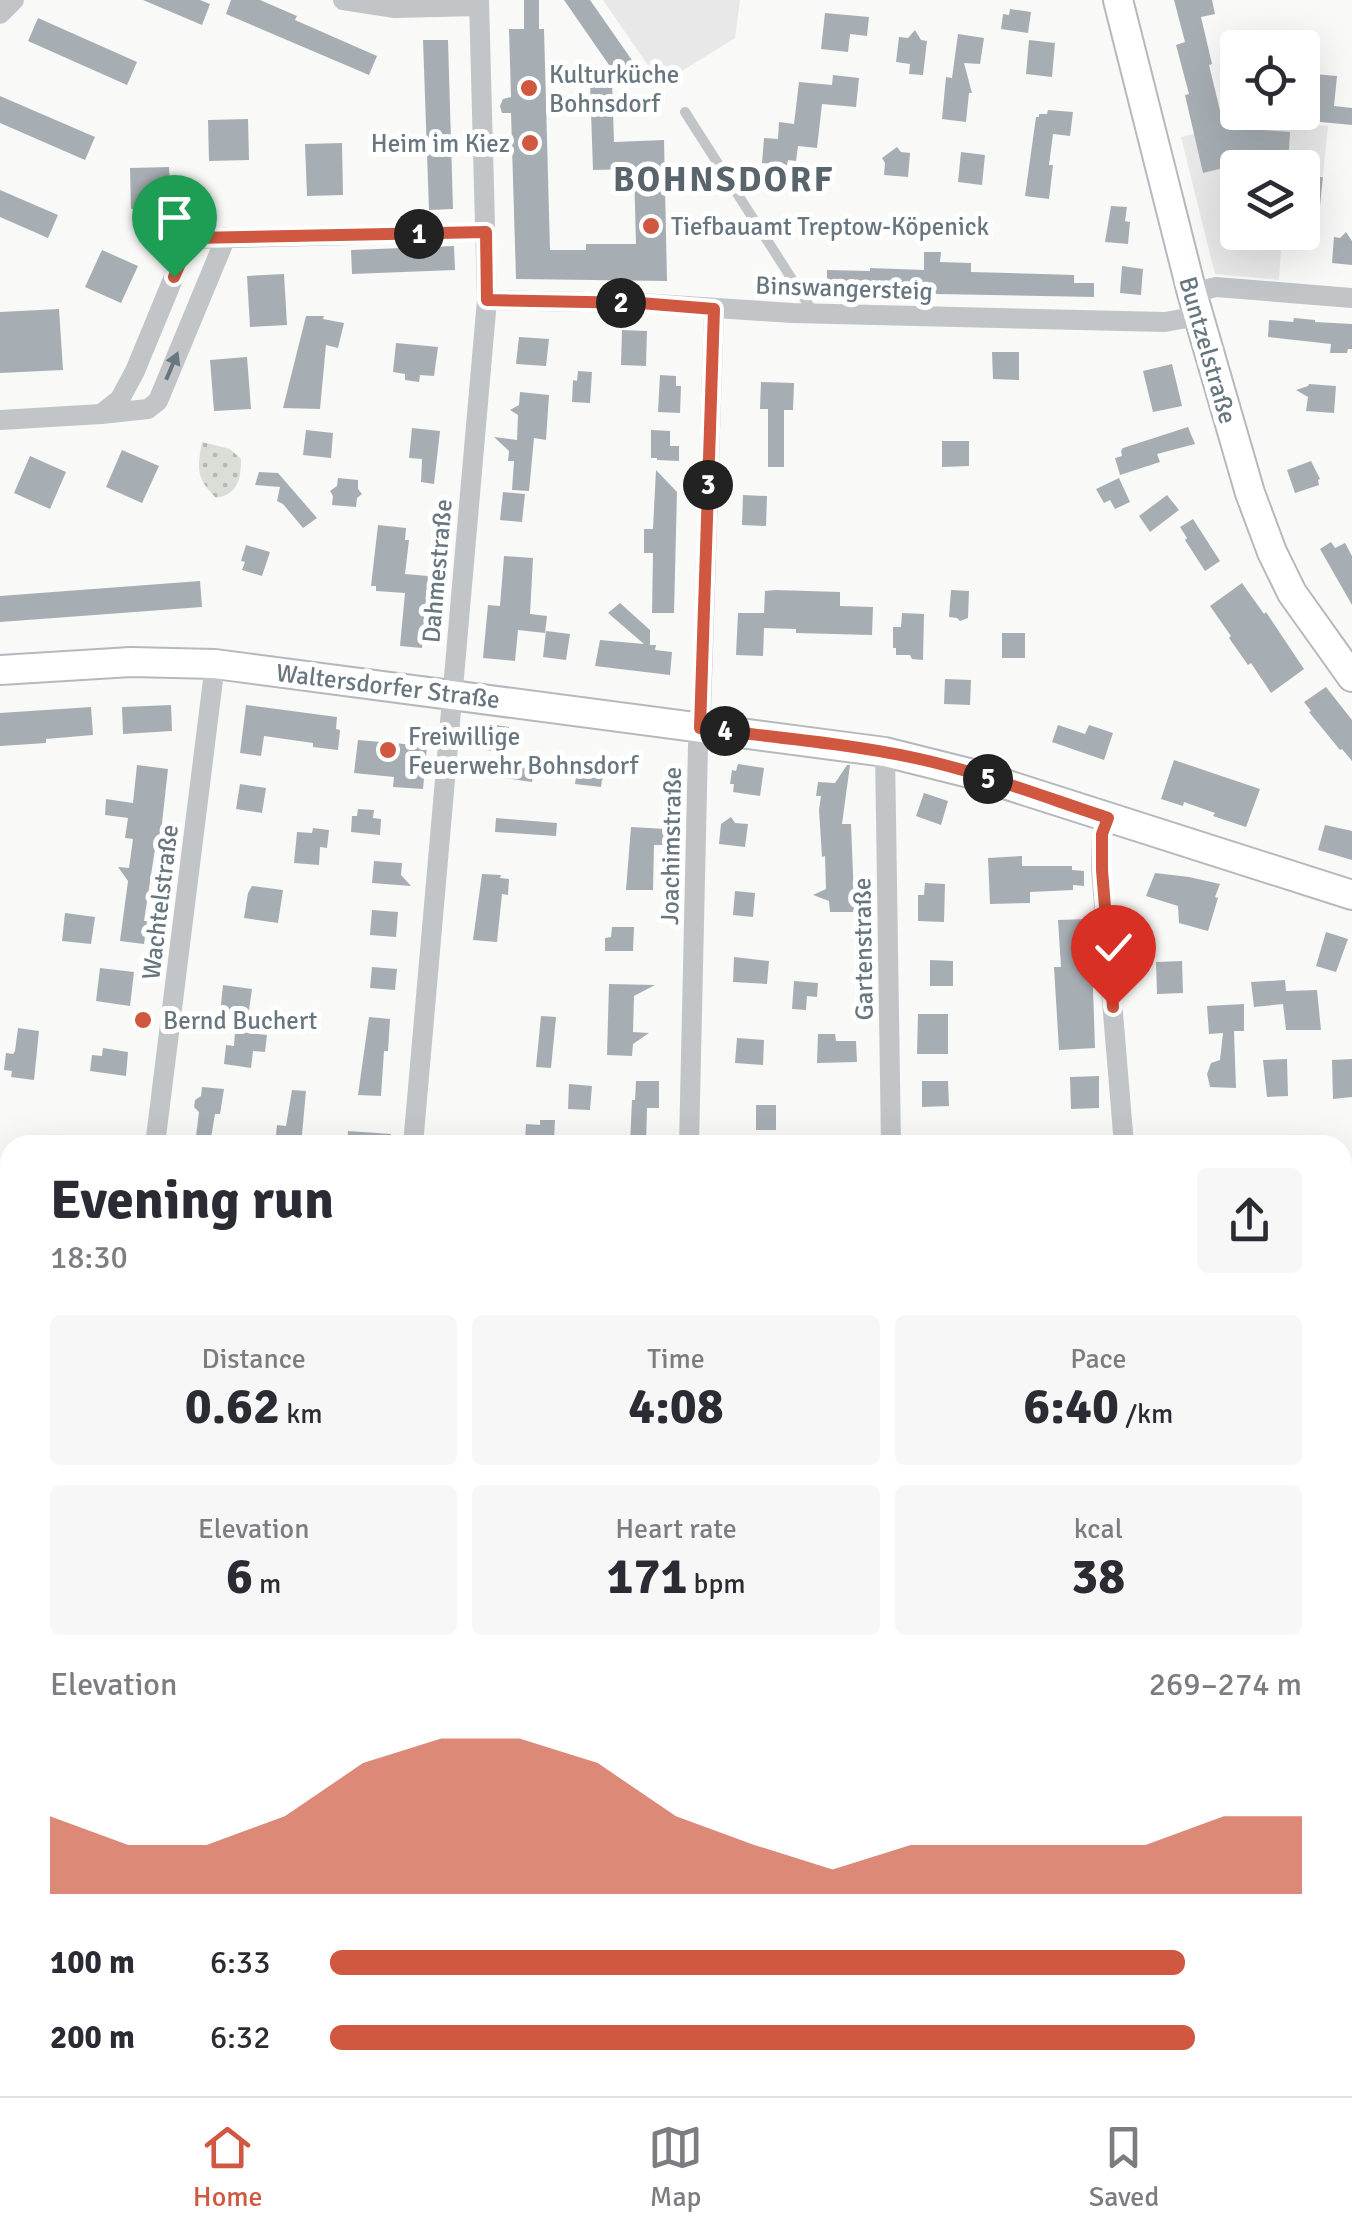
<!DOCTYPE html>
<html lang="en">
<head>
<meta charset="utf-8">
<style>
	:root { --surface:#fff; --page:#f7f7f7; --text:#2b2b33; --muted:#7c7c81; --line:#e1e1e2; --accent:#d05840 }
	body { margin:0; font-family:Signika,sans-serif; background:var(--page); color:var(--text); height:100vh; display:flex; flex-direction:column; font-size:38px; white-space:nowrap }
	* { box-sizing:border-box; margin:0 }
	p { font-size:32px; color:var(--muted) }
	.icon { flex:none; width:55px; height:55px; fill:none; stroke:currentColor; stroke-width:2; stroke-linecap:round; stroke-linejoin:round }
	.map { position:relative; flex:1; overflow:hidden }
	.panel { position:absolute; left:0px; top:1135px; width:1352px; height:962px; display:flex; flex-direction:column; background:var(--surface); border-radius:30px 30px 0 0; box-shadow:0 10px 40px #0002 }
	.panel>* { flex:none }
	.controls { position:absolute; left:1220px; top:30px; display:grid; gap:20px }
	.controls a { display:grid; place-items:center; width:100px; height:100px; border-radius:10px; background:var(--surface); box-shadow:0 10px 40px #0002; font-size:50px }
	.pin { position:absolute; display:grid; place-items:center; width:85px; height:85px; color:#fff; margin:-102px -42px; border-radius:50% 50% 50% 0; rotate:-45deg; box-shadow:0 0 10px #0007 }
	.pin .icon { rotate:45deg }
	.km { position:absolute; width:50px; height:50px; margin:-25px; border-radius:50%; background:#222; color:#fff; font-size:28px; line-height:50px; text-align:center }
	.round { display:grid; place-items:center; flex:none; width:105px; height:105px; border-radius:10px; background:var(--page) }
	.headline { display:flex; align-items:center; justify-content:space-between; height:170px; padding:0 50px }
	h1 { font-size:55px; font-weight:700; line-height:75px }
	.metrics { display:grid; grid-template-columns:repeat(3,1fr); gap:15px; height:170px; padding:10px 50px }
	.metrics div { display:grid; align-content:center; border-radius:10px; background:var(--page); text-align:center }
	.metrics b { font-size:50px; font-weight:700 }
	.metrics small { font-size:28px; font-weight:400 }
	.metrics p { font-size:28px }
	.chart { height:280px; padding:20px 50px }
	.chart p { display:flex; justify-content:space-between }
	.chart svg { width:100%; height:180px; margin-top:10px; fill:var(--accent); opacity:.7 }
	ul { padding:0 50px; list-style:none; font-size:32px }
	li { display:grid; grid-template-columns:160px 120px 1fr; align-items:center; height:75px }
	li i { height:25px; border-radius:12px; background:var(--accent) }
	.menu { display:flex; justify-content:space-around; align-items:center; height:140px; border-top:2px solid var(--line); background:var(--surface); font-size:28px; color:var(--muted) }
	.menu a { display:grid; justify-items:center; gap:5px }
	.menu .current { color:var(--accent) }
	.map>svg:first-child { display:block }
	.built { fill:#e7e8e7 }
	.park { fill:url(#park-dots) }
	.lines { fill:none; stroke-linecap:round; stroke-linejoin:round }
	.stream { stroke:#b8c3c7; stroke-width:5 }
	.building { fill:#a7aeb3 }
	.secondary-casing { stroke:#b4b9bd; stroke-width:32 }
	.lane { stroke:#c1c5c8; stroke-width:10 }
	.street { stroke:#c1c5c8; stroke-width:20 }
	.secondary { stroke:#fff; stroke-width:28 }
	.oneway { fill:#67767f }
	.route-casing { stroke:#fff; stroke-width:20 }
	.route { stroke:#d05840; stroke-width:12 }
	.poi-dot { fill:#d05840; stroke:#fff; stroke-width:4 }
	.labels { text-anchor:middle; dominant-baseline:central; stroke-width:10; stroke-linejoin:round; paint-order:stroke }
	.poi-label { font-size:25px; fill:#67767f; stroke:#fff; text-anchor:start }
	.street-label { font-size:25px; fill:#67767f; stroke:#fff }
	.district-label { font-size:35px; font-weight:bold; letter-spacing:2.5px; fill:#59646b; stroke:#fff }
</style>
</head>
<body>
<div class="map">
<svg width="1352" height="2096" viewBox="0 0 1352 2096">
	<defs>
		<pattern id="park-dots" width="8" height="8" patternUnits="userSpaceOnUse" patternTransform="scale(2.5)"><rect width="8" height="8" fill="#daded7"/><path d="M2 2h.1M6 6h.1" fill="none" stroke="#b5b9b4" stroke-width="1.8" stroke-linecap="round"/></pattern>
	</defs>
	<rect width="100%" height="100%" fill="#f9f9f7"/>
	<g class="built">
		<path d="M603 0H740L735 38 661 84Z"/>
		<path d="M1254 119 1328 126 1323 176 1303 174 1302 168H1238V232L1282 233 1279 280 1215 274 1181 137Z"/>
	</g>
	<path class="park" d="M202 442 230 449 241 459C241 479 238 494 216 498 196 478 197 469 202 442Z"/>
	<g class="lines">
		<g class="stream">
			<path d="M1342 1516 1348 1464 1352 1455"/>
			<path d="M1184 2096 1190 2088"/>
		</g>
	</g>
	<g class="building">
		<path d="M143 0H200L210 4 202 25Z"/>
		<path d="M231 0H260L297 16 295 20 377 56 369 75 226 14Z"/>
		<path d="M524 0H539V29H544L550 250H586V244H636L634 169 593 170 590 83 612 81 614 142 664 140 667 281 516 279 511 113H502L500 106 503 99 511 97 509 29H524Z"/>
		<path d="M564 0H590L636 66 618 78Z"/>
		<path d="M1174 0H1212L1215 14 1201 17 1212 64 1209 65 1224 127 1290 132 1288 164 1229 160 1231 166 1203 173 1185 95 1189 94 1176 45 1185 42Z"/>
		<path d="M1010 9 1031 12 1028 33 1001 29 1003 14 1009 15Z"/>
		<path d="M825 13 869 17 867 36 850 34 848 52 821 49Z"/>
		<path d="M38 18 137 62 127 85 28 41Z"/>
		<path d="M915 30 921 40 927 41 923 75 909 74 910 64 896 62 899 37 908 38Z"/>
		<path d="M958 34 984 38 980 64 964 63 972 93H969L966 122 942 119 946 77 952 78Z"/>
		<path d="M423 40H448L453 209 429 210Z"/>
		<path d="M1029 40 1055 43 1052 77 1026 74Z"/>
		<path d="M1302 73 1337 76 1334 106 1352 108V125L1310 121 1311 107 1302 106Z"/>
		<path d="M833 75 859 78 856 107 822 104 817 148 798 146 796 161 788 160 787 165 762 163 764 138 778 139 779 122 794 124 799 82 832 85Z"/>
		<path d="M0 96 95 137 85 160 0 123Z"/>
		<path d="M1048 110 1073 112 1070 136 1053 134 1049 165H1053L1049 199 1025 196 1036 117H1039V114H1047Z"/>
		<path d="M248 119 249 160 209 161 208 120Z"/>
		<path d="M342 143 343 195 307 196 305 144Z"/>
		<path d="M897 147 901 152 910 153 908 177 884 175 885 163 882 158Z"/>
		<path d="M961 152 985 155 982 185 958 182Z"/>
		<path d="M169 167 171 207 131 209 130 168Z"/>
		<path d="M1302 176 1323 177 1320 206 1302 204Z"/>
		<path d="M0 190 58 215 48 238 0 217Z"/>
		<path d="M1111 206 1127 207 1125 221 1130 222 1128 244 1105 242Z"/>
		<path d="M1346 232 1352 241V265L1332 263 1334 237 1340 238Z"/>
		<path d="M454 246 455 270 352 274 351 250Z"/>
		<path d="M102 250 138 266 121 303 85 287Z"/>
		<path d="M924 252H941L940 262 971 263V272L1074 275V283H1094V297L827 292V270L870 271V268L924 270Z"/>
		<path d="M1122 266 1143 269 1141 295 1120 293Z"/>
		<path d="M284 274 287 325 250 327 247 276Z"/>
		<path d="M59 309 63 370 0 373V312Z"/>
		<path d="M306 316H324L323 319 344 323 338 348 326 345 320 409 283 408Z"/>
		<path d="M1294 318 1315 320V322L1352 324V349H1348L1347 353H1330L1331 344 1268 337 1269 320 1293 322Z"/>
		<path d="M622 330 647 331 646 366 621 365Z"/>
		<path d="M519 337 549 339 546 366 516 364Z"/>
		<path d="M396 343 438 347 434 376 420 375 419 382 405 380V374L393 372Z"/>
		<path d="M992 352H1019V380L993 379Z"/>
		<path d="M247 357 251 409 214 411 210 360Z"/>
		<path d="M1172 364 1182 406 1153 412 1143 371Z"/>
		<path d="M578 371 592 372 590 403 572 402 573 380 577 381Z"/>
		<path d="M660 375 676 376V386H681L680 413 658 412Z"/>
		<path d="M761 382 794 383 793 410H784V467H768V409H760Z"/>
		<path d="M1309 384 1336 386 1334 413 1306 411 1308 397 1296 390 1308 386Z"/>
		<path d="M520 392 549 395 546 440 534 438 529 491 512 490 514 461H508L509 451 494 437 517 440 518 415 510 410 519 405Z"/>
		<path d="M1188 427 1195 444 1157 454 1160 462 1120 475 1115 458 1122 456 1121 451 1123 448Z"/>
		<path d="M412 428 440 431 434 484 421 482 422 459 409 458Z"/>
		<path d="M306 430 333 433 331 458 303 455Z"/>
		<path d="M651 430 670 431V446H679V461L657 460V458H651Z"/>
		<path d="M942 441H969V466L942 467Z"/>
		<path d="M122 450 159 466 142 503 106 487Z"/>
		<path d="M30 456 66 472 50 509 14 493Z"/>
		<path d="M1311 461 1320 479 1318 480 1319 485 1295 493 1287 470Z"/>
		<path d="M656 470 677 492 674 613H652L653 553H644V529H653Z"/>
		<path d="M259 472 278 473 317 518 303 528 283 504 277 501 280 487 255 485Z"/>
		<path d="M338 478 358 480V489L362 494 357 498 356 507 332 505 333 496 330 491 337 486Z"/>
		<path d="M1119 478 1130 502 1115 509 1110 500 1104 503 1096 489Z"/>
		<path d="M503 492 525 494 522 522 500 520Z"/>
		<path d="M743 495 767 496 766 526 742 525Z"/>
		<path d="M1167 495 1179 510 1150 532 1139 516Z"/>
		<path d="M1193 519 1220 561 1205 571 1185 540 1187 538 1180 527Z"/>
		<path d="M378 525 406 528 405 540H409L405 574 428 576 422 648 400 646 405 593 376 591V586H371Z"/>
		<path d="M1331 542 1335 548 1345 543 1352 556V605L1320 549Z"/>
		<path d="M246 545 270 552 262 576 242 570 245 562 241 561Z"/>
		<path d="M504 556 533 558 530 614 547 616 545 633 518 630 515 661 483 658 488 605 500 606Z"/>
		<path d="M200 581 202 607 0 622V596Z"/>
		<path d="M1242 583 1264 614 1266 612 1304 669 1271 693 1251 663 1248 665 1229 638 1231 636 1210 606Z"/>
		<path d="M775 590 840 592V606L873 607 872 635 796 633V629L764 628 763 656 736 655 738 613H764L765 591Z"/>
		<path d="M951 590 969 591 968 618 960 621 957 618 949 617Z"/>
		<path d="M620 603 650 630V645H656L655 650 672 652 670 675 595 666 600 640 644 644 608 613Z"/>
		<path d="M902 613 924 614 923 660 912 659 910 655H896V648H893V627H901Z"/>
		<path d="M546 631 570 634 566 660 543 657Z"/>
		<rect x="1002" y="633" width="23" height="25"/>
		<path d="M945 679 971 680 970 705 944 704Z"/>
		<path d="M1326 687 1352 720V761L1342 749 1340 750 1309 712 1311 711 1304 702Z"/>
		<path d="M171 705 172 731 123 734 122 707Z"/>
		<path d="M246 705 337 717 336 729 340 730 338 750 313 747V743L264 736 261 756 240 753Z"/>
		<path d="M91 707 93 735 46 739V743L0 746V713Z"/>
		<path d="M482 723 509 727 507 753 479 749Z"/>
		<path d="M1058 725 1085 734 1089 725 1113 733 1104 760 1052 742Z"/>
		<path d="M358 740 427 746 423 789 393 787 394 777 354 773Z"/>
		<path d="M506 757 535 760 532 782 504 778Z"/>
		<path d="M579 758 604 761 602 773 605 777 602 780 601 787 575 784Z"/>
		<path d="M1174 760 1260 789 1246 827 1213 816 1215 813 1184 802 1183 806 1161 799Z"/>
		<path d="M738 764 764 768 760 796 733 792 734 784H730L732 770 736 771Z"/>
		<path d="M137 765 168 769 159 850 155 849 144 921H147L144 944 120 941 128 881 118 867 129 868 133 839 125 838 128 818 105 815 106 799 133 803Z"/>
		<path d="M847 765H850L842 824H851L854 899H852L856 912H830L829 901 813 895 826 889 825 856 822 857 819 810 821 796H816L818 782 835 783Z"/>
		<path d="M240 784 266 788 262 813 236 809Z"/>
		<path d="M924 793 948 801 941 825 916 816Z"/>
		<path d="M358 809 374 810 373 818 381 819 380 835 351 832 352 816H357Z"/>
		<path d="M731 817 735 823 748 824 745 847 719 844 721 824Z"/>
		<path d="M496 818 557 823 556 836 495 832Z"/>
		<path d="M1325 825 1352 831V860L1318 850Z"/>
		<path d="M631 827 666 829 665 845H654L653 890H626Z"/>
		<path d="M313 828 329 830 327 848 320 847 319 865 294 863 297 832 312 833Z"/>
		<path d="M1022 856V866H1072V870L1084 871V886L1073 885V890L1030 892V903L990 904 988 858Z"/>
		<path d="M374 861 402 863 401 875 411 886 372 883Z"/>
		<path d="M1155 873 1189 877 1220 884 1215 897 1218 898 1208 931 1179 923 1178 906 1146 896Z"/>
		<path d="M482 874 501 875 500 878 509 879 508 895 502 894 497 942 473 940Z"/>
		<path d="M925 883 945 884 944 922 918 921V895H924Z"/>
		<path d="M252 886 283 890 278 923 244 918 248 893Z"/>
		<path d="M735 891 755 893 753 917 733 915Z"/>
		<path d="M372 910 398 912 396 937 370 935Z"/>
		<path d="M65 913 95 917 91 944 62 941Z"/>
		<path d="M1088 919 1090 960 1092 959 1095 1048 1059 1050 1054 967H1061L1058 920Z"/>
		<path d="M612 927H634L633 951H605V938L611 937Z"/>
		<path d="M1326 932 1348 939 1336 972 1316 966Z"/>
		<path d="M734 957 769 961 767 984 733 982Z"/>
		<path d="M930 960 953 961V986H930Z"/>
		<path d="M1182 961 1183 993 1157 994 1156 962Z"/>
		<path d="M372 967 397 969 395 990 370 988Z"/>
		<path d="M100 968 134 972 130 1006 96 1001Z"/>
		<path d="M1285 980 1286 991 1317 990 1321 1030H1286L1283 1004 1254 1007 1251 982Z"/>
		<path d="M794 981 818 983 817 997 807 996 806 1010 792 1009Z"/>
		<path d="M609 984 655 985 634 996 633 1032 649 1033 633 1044 632 1056 607 1055Z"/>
		<path d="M223 985 252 989 248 1017 220 1014Z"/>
		<path d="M1244 1004V1031H1234L1236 1088 1210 1087 1207 1074 1211 1063 1220 1060 1223 1033 1209 1034 1207 1006Z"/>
		<path d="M918 1014H948V1054H917Z"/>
		<path d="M541 1016 556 1017 551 1068 536 1067Z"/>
		<path d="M369 1017 390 1019 388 1051H384L381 1096 358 1095Z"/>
		<path d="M18 1028 39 1031 34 1080 11 1077 12 1071 4 1070 6 1053 13 1054 15 1051Z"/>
		<path d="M235 1031 267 1035 265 1052 253 1051 251 1068 224 1064 226 1045 234 1046Z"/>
		<path d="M818 1034H835L836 1041H856L857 1062 817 1063Z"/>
		<path d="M737 1038 764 1040 763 1065 735 1063Z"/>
		<path d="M103 1048 128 1052 126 1076 90 1071 92 1055 102 1056Z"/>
		<path d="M1287 1059 1288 1096 1267 1097 1263 1060Z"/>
		<path d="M1352 1059V1097L1333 1099 1332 1060Z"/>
		<path d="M1099 1076V1108L1071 1109 1070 1077Z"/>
		<path d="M636 1081H659V1108H647L646 1145H630L632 1100H635Z"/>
		<path d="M922 1081H948L949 1106 922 1107Z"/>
		<path d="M569 1084 592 1086 590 1110 568 1109Z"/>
		<path d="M202 1087 224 1089 220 1114H215L211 1138 196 1136 199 1112 194 1107 195 1100 201 1096Z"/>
		<path d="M292 1090 306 1091 301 1145H275L277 1125 286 1126Z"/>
		<rect x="756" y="1105" width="20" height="25"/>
		<path d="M540 1120H555L554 1140H546V1145H528L529 1141H525L526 1124 540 1125Z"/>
		<path d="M348 1131 391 1134 390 1145H347Z"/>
	</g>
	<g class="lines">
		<g class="secondary-casing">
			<g id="secondary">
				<path d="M1118 0 1192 293 1250 493 1272 552 1292 593 1352 677"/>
				<path d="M0 670 131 662 215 664 885 752 973 774 1352 895"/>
			</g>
		</g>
		<g class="lane">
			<path d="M685 112 813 312"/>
			<path d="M353 235 486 232"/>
		</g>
		<g class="street">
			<path d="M343 0 395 8 479 6"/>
			<path d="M0 14 14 0"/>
			<path d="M1192 293 1216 287 1352 298"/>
			<path d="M487 300 640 303 793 313 1165 322 1198 316"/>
			<path d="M101 414 148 409 158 401 226 237"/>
			<path d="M0 420 101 414 120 399 135 371 185 250 194 239 352 235"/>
			<path d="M885 752 891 1145"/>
			<path d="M1108 817 1102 834 1101 869 1124 1145"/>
			<path d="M155 1145 215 664"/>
			<path d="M413 1145 487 300 479 0"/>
			<path d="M689 1145 698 746 701 711 714 309"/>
			<path d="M1342 1178 1352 1174"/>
			<path d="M0 1482 10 1480"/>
			<path d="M0 1877 10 1918"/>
			<path d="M1342 2036 1352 1974"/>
			<path d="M52 2088 54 2096"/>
			<path d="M240 2088 242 2096"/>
			<path d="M566 2088 568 2096"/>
			<path d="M854 2088 856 2096"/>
			<path d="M1333 2096 1335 2088"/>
		</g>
		<use href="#secondary" class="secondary"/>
	</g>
	<defs><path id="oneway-solid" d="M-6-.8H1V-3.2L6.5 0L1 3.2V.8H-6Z" transform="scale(2.5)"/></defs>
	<use class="oneway" href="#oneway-solid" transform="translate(172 366) rotate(-67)"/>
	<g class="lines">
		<g class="route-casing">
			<path id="route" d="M174 277 186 250 194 238 486 232 487 300 640 303 714 309 700 728C771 737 844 743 915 758 980 772 1044 797 1108 818L1102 834V870L1113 1007"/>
		</g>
		<use href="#route" class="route"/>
	</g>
	<g class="poi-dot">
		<circle cx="529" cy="88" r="10"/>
		<circle cx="530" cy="143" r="10"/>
		<circle cx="651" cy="226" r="10"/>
		<circle cx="388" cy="750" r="10"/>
		<circle cx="143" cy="1020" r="10"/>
	</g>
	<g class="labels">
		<g class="poi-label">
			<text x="549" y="74">Kulturküche<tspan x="549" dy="29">Bohnsdorf</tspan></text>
			<text x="510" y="143" text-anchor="end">Heim im Kiez</text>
			<text x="671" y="226">Tiefbauamt Treptow-Köpenick</text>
			<text x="408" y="736">Freiwillige<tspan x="408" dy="29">Feuerwehr Bohnsdorf</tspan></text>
			<text x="163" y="1020">Bernd Buchert</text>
		</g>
		<g class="street-label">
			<text transform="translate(844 288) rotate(2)">Binswangersteig</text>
			<text transform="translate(1208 350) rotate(74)">Buntzelstraße</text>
			<text transform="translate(437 571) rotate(-85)">Dahmestraße</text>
			<text transform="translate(388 686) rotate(7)">Waltersdorfer Straße</text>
			<text transform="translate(671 846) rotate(-89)">Joachimstraße</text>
			<text transform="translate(160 902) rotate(-83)">Wachtelstraße</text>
			<text transform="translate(863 949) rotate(-91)">Gartenstraße</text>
		</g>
		<g class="district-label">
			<text x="724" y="179">BOHNSDORF</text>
		</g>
	</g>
</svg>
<div class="controls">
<a><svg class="icon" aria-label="locate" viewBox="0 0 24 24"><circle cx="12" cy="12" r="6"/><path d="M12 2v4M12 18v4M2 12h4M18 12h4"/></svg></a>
<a><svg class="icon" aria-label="layers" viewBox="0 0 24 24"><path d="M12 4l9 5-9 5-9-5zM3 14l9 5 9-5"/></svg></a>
</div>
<div class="pin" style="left:174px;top:277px;background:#1e9e55"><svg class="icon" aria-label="arrive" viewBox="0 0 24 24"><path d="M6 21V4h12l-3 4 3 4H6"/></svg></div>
<div class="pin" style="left:1113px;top:1007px;background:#d93025"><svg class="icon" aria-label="check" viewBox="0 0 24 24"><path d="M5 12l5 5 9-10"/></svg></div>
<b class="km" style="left:419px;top:234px">1</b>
<b class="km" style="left:621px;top:303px">2</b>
<b class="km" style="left:708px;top:485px">3</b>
<b class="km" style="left:725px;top:731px">4</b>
<b class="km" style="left:988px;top:779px">5</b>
<section class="panel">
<div class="headline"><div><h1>Evening run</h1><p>18:30</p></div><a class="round"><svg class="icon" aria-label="share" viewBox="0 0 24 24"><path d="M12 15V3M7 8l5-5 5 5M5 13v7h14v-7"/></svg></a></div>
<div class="metrics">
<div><p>Distance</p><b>0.62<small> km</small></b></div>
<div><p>Time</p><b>4:08</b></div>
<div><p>Pace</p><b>6:40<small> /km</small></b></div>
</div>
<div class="metrics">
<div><p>Elevation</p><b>6<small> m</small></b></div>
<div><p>Heart rate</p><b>171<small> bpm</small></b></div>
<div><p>kcal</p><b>38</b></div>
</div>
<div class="chart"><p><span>Elevation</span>269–274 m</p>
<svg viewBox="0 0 160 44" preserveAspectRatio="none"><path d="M0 44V25L10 32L20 32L30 25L40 12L50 6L60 6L70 12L80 25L90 32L100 38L110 32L120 32L130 32L140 32L150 25L160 25V44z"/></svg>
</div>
<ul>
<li><b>100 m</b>6:33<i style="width:88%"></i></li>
<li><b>200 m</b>6:32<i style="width:89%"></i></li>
</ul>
</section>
</div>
<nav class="menu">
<a class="current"><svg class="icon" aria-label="home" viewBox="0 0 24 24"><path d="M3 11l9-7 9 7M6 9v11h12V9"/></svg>Home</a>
<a><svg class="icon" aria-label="map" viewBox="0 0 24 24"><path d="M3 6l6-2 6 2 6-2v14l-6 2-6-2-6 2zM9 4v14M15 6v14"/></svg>Map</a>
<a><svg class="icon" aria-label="saved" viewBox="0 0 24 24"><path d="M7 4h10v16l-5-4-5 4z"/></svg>Saved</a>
</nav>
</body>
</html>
